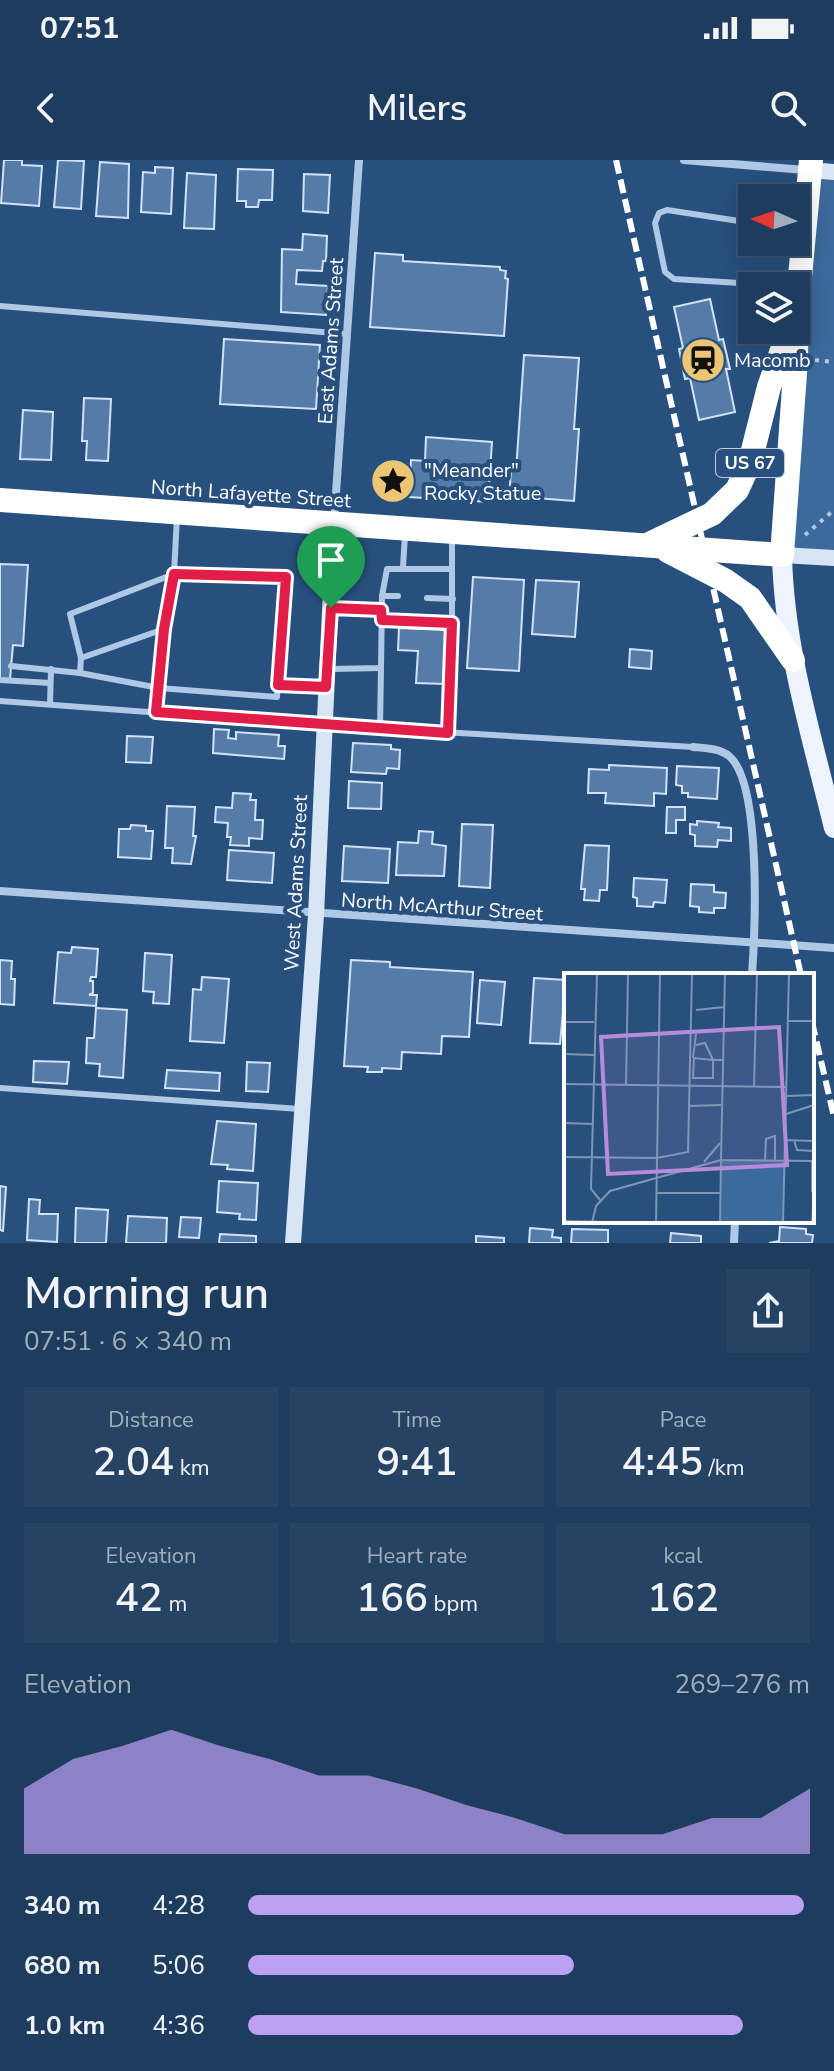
<!DOCTYPE html>
<html lang="en">
<head>
<meta charset="utf-8">
<style>
	:root { --surface:#1e3c5e; --page:#264364; --text:#f1f3f6; --muted:#a1adbc; --line:#3c5673; --accent:#bca0f2 }
	body { margin:0; font-family:"Nunito Sans",sans-serif; background:var(--page); color:var(--text); height:100vh; display:flex; flex-direction:column; font-size:30px; white-space:nowrap }
	* { box-sizing:border-box; margin:0 }
	p { font-size:26px; color:var(--muted) }
	.icon { flex:none; width:44px; height:44px; fill:none; stroke:currentColor; stroke-width:2; stroke-linecap:round; stroke-linejoin:round }
	.map { position:relative; height:1083px; overflow:hidden }
	.details { display:flex; flex-direction:column; background:var(--surface); flex:1 }
	.details>* { flex:none }
	.needle { width:52px; rotate:273deg }
	.fabs { position:absolute; left:738px; top:24px; display:grid; gap:16px }
	.fabs a { display:grid; place-items:center; width:72px; height:72px; border-radius:0px; background:var(--surface); box-shadow:0 4px 20px #0003,0 0 0 2px var(--line); font-size:40px }
	.pin { position:absolute; display:grid; place-items:center; width:68px; height:68px; color:#fff; margin:-82px -34px; border-radius:50% 50% 50% 0; rotate:-45deg; box-shadow:0 0 8px #0007 }
	.pin .icon { rotate:45deg }
	.round { display:grid; place-items:center; flex:none; width:84px; height:84px; border-radius:0px; background:var(--page) }
	.head { display:flex; align-items:center; justify-content:space-between; height:136px; padding:0 24px }
	h1 { font-size:44px; font-weight:600; line-height:60px }
	.metrics { display:grid; grid-template-columns:repeat(3,1fr); gap:12px; height:136px; padding:8px 24px }
	.metrics div { display:grid; align-content:center; border-radius:0px; background:var(--page); text-align:center }
	.metrics b { font-size:40px; font-weight:600 }
	.metrics small { font-size:22px; font-weight:400 }
	.metrics p { font-size:22px }
	.chart { height:224px; padding:16px 24px }
	.chart p { display:flex; justify-content:space-between }
	.chart svg { width:100%; height:144px; margin-top:8px; fill:var(--accent); opacity:.7 }
	ul { padding:0 24px; list-style:none; font-size:26px }
	li { display:grid; grid-template-columns:128px 96px 1fr; align-items:center; height:60px }
	li i { height:20px; border-radius:10px; background:var(--accent) }
	.status { display:flex; justify-content:space-between; align-items:center; height:56px; padding:0 40px; background:var(--surface); direction:ltr }
	.status svg { height:22px; fill:currentColor }
	header { display:flex; justify-content:space-between; align-items:center; height:104px; padding:0 24px; background:var(--surface); font-size:36px; font-weight:600 }
	.map>svg:first-child { display:block }
	.green { fill:#3c6a9b }
	.building { fill:#557ca8; stroke:#d1e2f4; stroke-width:2 }
	.lines { fill:none; stroke-linecap:round; stroke-linejoin:round }
	.path { stroke:#afc8e5; stroke-width:4; stroke-dasharray:4 6; stroke-linecap:butt }
	.lane { stroke:#afc8e5; stroke-width:6 }
	.street { stroke:#afc8e5; stroke-width:8 }
	.secondary { stroke:#d7e5f5; stroke-width:16 }
	.primary { stroke:#eef4fd; stroke-width:20 }
	.highway { stroke:#fff; stroke-width:24 }
	.rail { stroke:#fff; stroke-width:6; stroke-dasharray:14 6; stroke-linecap:butt }
	.route-casing { stroke:#fff; stroke-width:16 }
	.route { stroke:#e11d48; stroke-width:10 }
	.labels { text-anchor:middle; dominant-baseline:central; stroke-width:8; stroke-linejoin:round; paint-order:stroke }
	.shield { fill:#28507e; stroke:#becad8; stroke-width:2 }
	.shield-label { font-size:18px; font-weight:bold; fill:#fff }
	.street-label { font-size:20px; fill:#fff; stroke:#28507e }
	.poi-label { font-size:20px; fill:#fff; stroke:#28507e; text-anchor:start }
	.inset-road { fill:none; stroke:#7e96b2; stroke-width:2 }
	.view { fill:#b68bdc; fill-opacity:0.15; stroke:#b68bdc; stroke-width:4 }
	.inset-edge { fill:none; stroke:#fff; stroke-width:4 }
</style>
</head>
<body>
<div class="status"><b>07:51</b><svg viewBox="0 0 49 12"><path d="M0 12V9h3v3zM5 12V6h3v6zM10 12V3h3v9zM15 12V0h3v12zM26 1h20v11H26zM47 4h2v5h-2z"/></svg></div>
<header><svg class="icon" aria-label="back" viewBox="0 0 24 24"><path d="M15 5l-7 7 7 7"/></svg>Milers<svg class="icon" aria-label="search" viewBox="0 0 24 24"><circle cx="10" cy="10" r="6"/><path d="M15 15l6 6"/></svg></header>
<div class="map">
<svg width="834" height="1083" viewBox="0 0 834 1083">
	<rect width="100%" height="100%" fill="#28507e"/>
	<path class="green" d="M810 10 834 12V398L783 395Z"/>
	<g class="building">
		<path d="M4 0H22V5L42 6 39 46 1 43Z"/>
		<path d="M58 0 84 1 81 49 54 47Z"/>
		<path d="M100 2 129 4 128 58 96 56Z"/>
		<path d="M155 7 173 8 171 54 141 52 143 12 155 13Z"/>
		<path d="M238 9 273 10 272 40H259L258 47H246V41H237Z"/>
		<path d="M187 13 216 15 214 69 184 68Z"/>
		<path d="M304 14 330 15 328 53 303 51Z"/>
		<path d="M303 74 327 76 326 101H323L322 111 297 110 296 124 328 126 326 155 281 152 282 89 302 90Z"/>
		<path d="M375 93 403 95V101L500 107V110L506 111 505 118 508 119 504 176 370 167Z"/>
		<path d="M710 139 719 180 723 179 730 209H726L735 252 699 260 690 218 685 219 679 189 683 188 674 147Z"/>
		<path d="M224 179 320 185 316 249 220 244Z"/>
		<path d="M524 195 579 198 574 269H579L574 341 509 336 511 311H516Z"/>
		<path d="M84 238 111 239 108 301 86 300 87 281H82Z"/>
		<path d="M23 250 53 252 51 300 20 299Z"/>
		<path d="M426 277 492 282 488 342 409 337 411 300 425 301Z"/>
		<path d="M0 404 28 405 23 486 13 485 10 519H0Z"/>
		<path d="M473 417 524 420 519 511 467 508Z"/>
		<path d="M536 420 579 422 575 477 532 474Z"/>
		<path d="M399 468 448 470 445 524 416 523 418 491 398 490Z"/>
		<path d="M630 489 652 491 651 509 629 507Z"/>
		<path d="M214 569 229 570 228 578 236 579V572L279 575 278 586H285L284 599 213 593Z"/>
		<path d="M127 576 153 577 151 603 126 602Z"/>
		<path d="M353 583 391 585V589L400 590 399 609 387 608 386 614 351 612Z"/>
		<path d="M609 605 667 608 666 634 654 633V646L605 643 606 633H588L589 609 609 610Z"/>
		<path d="M677 606 719 608 717 639 688 637V633H682V626L676 625Z"/>
		<path d="M349 621 382 623 381 649 348 648Z"/>
		<path d="M233 633 251 634 250 640H256L255 660H263L262 679 249 678V686L230 685 231 677H227L228 663 215 662 216 647 232 648Z"/>
		<path d="M167 646 195 647 193 676H196L191 704 172 703 173 688H165Z"/>
		<path d="M667 647H685V660H676V673H666Z"/>
		<path d="M697 661 719 663 718 667 731 668V681L718 680 717 687 695 686V675L690 674V664L697 665Z"/>
		<path d="M462 664 493 665 490 728 459 726Z"/>
		<path d="M131 665 146 666V671H153L151 699 118 697 119 669H130Z"/>
		<path d="M419 671 433 672 432 684 446 686 444 716 396 715 398 682 418 683Z"/>
		<path d="M585 685 609 686 607 730H600L599 741 584 740 585 729H581Z"/>
		<path d="M344 686 390 689 388 723 342 721Z"/>
		<path d="M229 690 274 693 272 723 227 720Z"/>
		<path d="M634 718 667 720 665 743 654 742 653 747 637 746V738L633 737Z"/>
		<path d="M691 724 714 725V732L726 733 725 748H714V753L699 752V747L690 746Z"/>
		<path d="M72 787 98 789 96 817H91L90 821H93V833L89 835H97L96 846 54 843 58 792 71 793Z"/>
		<path d="M145 793 172 795 169 844 153 843 154 832 143 831Z"/>
		<path d="M0 800 12 801 11 819H15L14 845 0 844Z"/>
		<path d="M351 800 390 802V807L473 812 469 877 442 876 441 894 402 892 401 909 382 908V912H367L368 907 344 906Z"/>
		<path d="M202 817 229 819 224 883 190 881 193 829 201 830Z"/>
		<path d="M534 818 566 820 560 884 530 883Z"/>
		<path d="M480 820 505 822 501 865 477 863Z"/>
		<path d="M96 848 127 850 123 918 99 916 100 904 86 903 87 878H94Z"/>
		<path d="M34 901 69 902 67 924 33 922Z"/>
		<path d="M247 902 270 903 268 932 246 931Z"/>
		<path d="M167 910 220 913 219 931 165 928Z"/>
		<path d="M217 961 256 964 253 1011 227 1009 228 1005 211 1004Z"/>
		<path d="M219 1021 258 1023 256 1060 239 1059 240 1054 217 1052Z"/>
		<path d="M0 1026 6 1027 3 1071 0 1070Z"/>
		<path d="M29 1039 40 1040 39 1054H58L57 1082 27 1080Z"/>
		<path d="M76 1048 108 1050 106 1083H75Z"/>
		<path d="M128 1056 167 1058 166 1083H126Z"/>
		<path d="M181 1057 201 1058 199 1078 179 1077Z"/>
		<path d="M780 1067 806 1069V1074L813 1075 812 1083H769L779 1081Z"/>
		<path d="M530 1068 553 1070 552 1077 561 1078V1083H529Z"/>
		<path d="M572 1069 608 1070V1083H571Z"/>
		<path d="M671 1073 701 1076V1083H670Z"/>
		<path d="M220 1074 256 1076V1083H219Z"/>
		<path d="M476 1076 504 1078V1083H476Z"/>
	</g>
	<g class="lines">
		<g class="path">
			<path d="M815 200 834 202"/>
			<path d="M805 375 834 350"/>
		</g>
		<g class="lane">
			<path d="M752 63 667 50 659 53 655 63 665 112 674 119 788 126"/>
			<path d="M0 146 347 174"/>
			<path d="M403 407 405 375"/>
			<path d="M174 414 164 469 159 528 277 537 286 417 174 414 177 356"/>
			<path d="M382 436H398"/>
			<path d="M427 438 453 439"/>
			<path d="M331 448 381 450"/>
			<path d="M382 460 452 463"/>
			<path d="M81 498 164 469"/>
			<path d="M11 506 80 513 159 528 156 552"/>
			<path d="M331 509 381 508 382 436 387 409H450"/>
			<path d="M80 513 81 498 70 454 174 414"/>
			<path d="M0 520 50 523"/>
			<path d="M278 525 326 527"/>
			<path d="M0 541 325 565 693 587"/>
			<path d="M50 544 51 509"/>
			<path d="M380 568 381 508"/>
			<path d="M448 573 452 463V376"/>
			<path d="M0 928 300 949"/>
		</g>
		<g class="street">
			<path d="M684 0 805 10"/>
			<path d="M334 362 359 0"/>
			<path d="M693 587C704 588 719 588 729 596 762 623 755 772 752 815"/>
			<path d="M0 731 834 788"/>
			<path d="M734 1083 735 1061"/>
		</g>
		<g class="secondary">
			<path d="M810 10 834 12"/>
			<path d="M782 395 834 398"/>
			<path d="M293 1083 316 755 334 364"/>
		</g>
		<path class="primary" d="M782 395C784 488 812 577 834 668"/>
		<g class="highway">
			<path d="M0 340 782 395 796 199 797 148 811 0"/>
			<path d="M651 383 712 354 737 330 750 302 769 227 789 170"/>
			<path d="M668 391 726 421 750 438 793 500"/>
		</g>
		<g class="rail">
			<path d="M616 0 801 815"/>
			<path d="M812 862 834 957"/>
		</g>
	</g>
	<g class="lines">
		<g class="route-casing">
			<path id="route" d="M174 414 286 417 278 525 326 527 331 448 381 450 382 460 452 463 448 573 156 552 164 469Z"/>
		</g>
		<use href="#route" class="route"/>
	</g>
	<defs>
		<g id="station-disc" transform="scale(2.3)"><circle r="9.5" fill="#ecc675" stroke="#28507e"/><path d="M-3-6H3Q5-6 5-4V2Q5 4 3 4L4.5 6H3L1.5 4h-3L-3 6H-4.5L-3 4Q-5 4-5 2V-4Q-5-6-3-6ZM-3.5-4v3h7v-3ZM-3.5 1v1.5H-2V1ZM2 1v1.5H3.5V1Z" fill="#111"/></g>
		<g id="sight-disc" transform="scale(2.3)"><circle r="9.5" fill="#ecc675" stroke="#28507e"/><path d="M0-6L1.8-2.2L6-1.7L2.9 1.2L3.7 5.4L0 3.3L-3.7 5.4L-2.9 1.2L-6-1.7L-1.8-2.2Z" fill="#111"/></g>
	</defs>
	<g fill-rule="evenodd">
		<use href="#station-disc" x="703" y="200"/>
		<use href="#sight-disc" x="393" y="321"/>
	</g>
	<g class="labels">
		<rect class="shield" x="716" y="289" width="68" height="28" rx="6"/>
		<g class="shield-label">
			<text x="750" y="303">US 67</text>
		</g>
		<g class="street-label">
			<text transform="translate(331 181) rotate(-86)">East Adams Street</text>
			<text transform="translate(251 334) rotate(4)">North Lafayette Street</text>
			<text transform="translate(296 723) rotate(-87)">West Adams Street</text>
			<text transform="translate(442 747) rotate(4)">North McArthur Street</text>
		</g>
		<g class="poi-label">
			<text x="734" y="200">Macomb</text>
			<text x="424" y="310">"Meander"<tspan x="424" dy="23">Rocky Statue</tspan></text>
		</g>
	</g>
	<g transform="translate(564 813)">
		<rect width="250" height="250" fill="#28507e"/>
		<path d="M157 187 221 188 219 250H156Z" fill="#3c6a9b"/>
		<path class="inset-road" d="M33 0 27 216 36 227M161 0 157 187 250 188M132 37 160 34M224 48H250M0 49H30M132 72 141 70 149 87M0 81 30 82M129 85 132 61M149 87 130 85 129 105H149V87H159M0 111 222 114M62 112 64 0M190 113 193 0M222 123 250 122M125 133 157 132M222 141 250 132M0 150 29 151M221 167 250 168M230 167 233 177 250 178M0 184 93 185 124 179 128 0M201 187 202 166 211 163V187M140 189 156 170M248 219V188M93 220H157M0 248 79 250M28 250 32 233 46 218 157 187M92 250 96 0M138 250H164M156 250 157 187M219 250 225 0M248 250 250 219"/>
		<path class="view" d="M215 54 223 192 44 201 37 64Z"/>
		<rect width="250" height="250" class="inset-edge"/>
	</g>
</svg>
<div class="fabs">
<a><svg class="needle" viewBox="-14 -14 28 28"><path d="M0-13l5 13h-10z" fill="#e53935"/><path d="M0 13l5-13h-10z" fill="#a1adbc"/></svg></a>
<a><svg class="icon" aria-label="layers" viewBox="0 0 24 24"><path d="M12 4l9 5-9 5-9-5zM3 14l9 5 9-5"/></svg></a>
</div>
<div class="pin" style="left:331px;top:448px;background:#1e9e55"><svg class="icon" aria-label="arrive" viewBox="0 0 24 24"><path d="M6 21V4h12l-3 4 3 4H6"/></svg></div>
</div>
<section class="details">
<div class="head"><div><h1>Morning run</h1><p>07:51 · 6 × 340 m</p></div><a class="round"><svg class="icon" aria-label="share" viewBox="0 0 24 24"><path d="M12 15V3M7 8l5-5 5 5M5 13v7h14v-7"/></svg></a></div>
<div class="metrics">
<div><p>Distance</p><b>2.04<small> km</small></b></div>
<div><p>Time</p><b>9:41</b></div>
<div><p>Pace</p><b>4:45<small> /km</small></b></div>
</div>
<div class="metrics">
<div><p>Elevation</p><b>42<small> m</small></b></div>
<div><p>Heart rate</p><b>166<small> bpm</small></b></div>
<div><p>kcal</p><b>162</b></div>
</div>
<div class="chart"><p><span>Elevation</span>269–276 m</p>
<svg viewBox="0 0 160 44" preserveAspectRatio="none"><path d="M0 44V24L10 15L20 11L30 6L40 11L50 15L60 20L70 20L80 24L90 29L100 33L110 38L120 38L130 38L140 33L150 33L160 24V44z"/></svg>
</div>
<ul>
<li><b>340 m</b>4:28<i style="width:99%"></i></li>
<li><b>680 m</b>5:06<i style="width:58%"></i></li>
<li><b>1.0 km</b>4:36<i style="width:88%"></i></li>
</ul>
</section>
</body>
</html>
